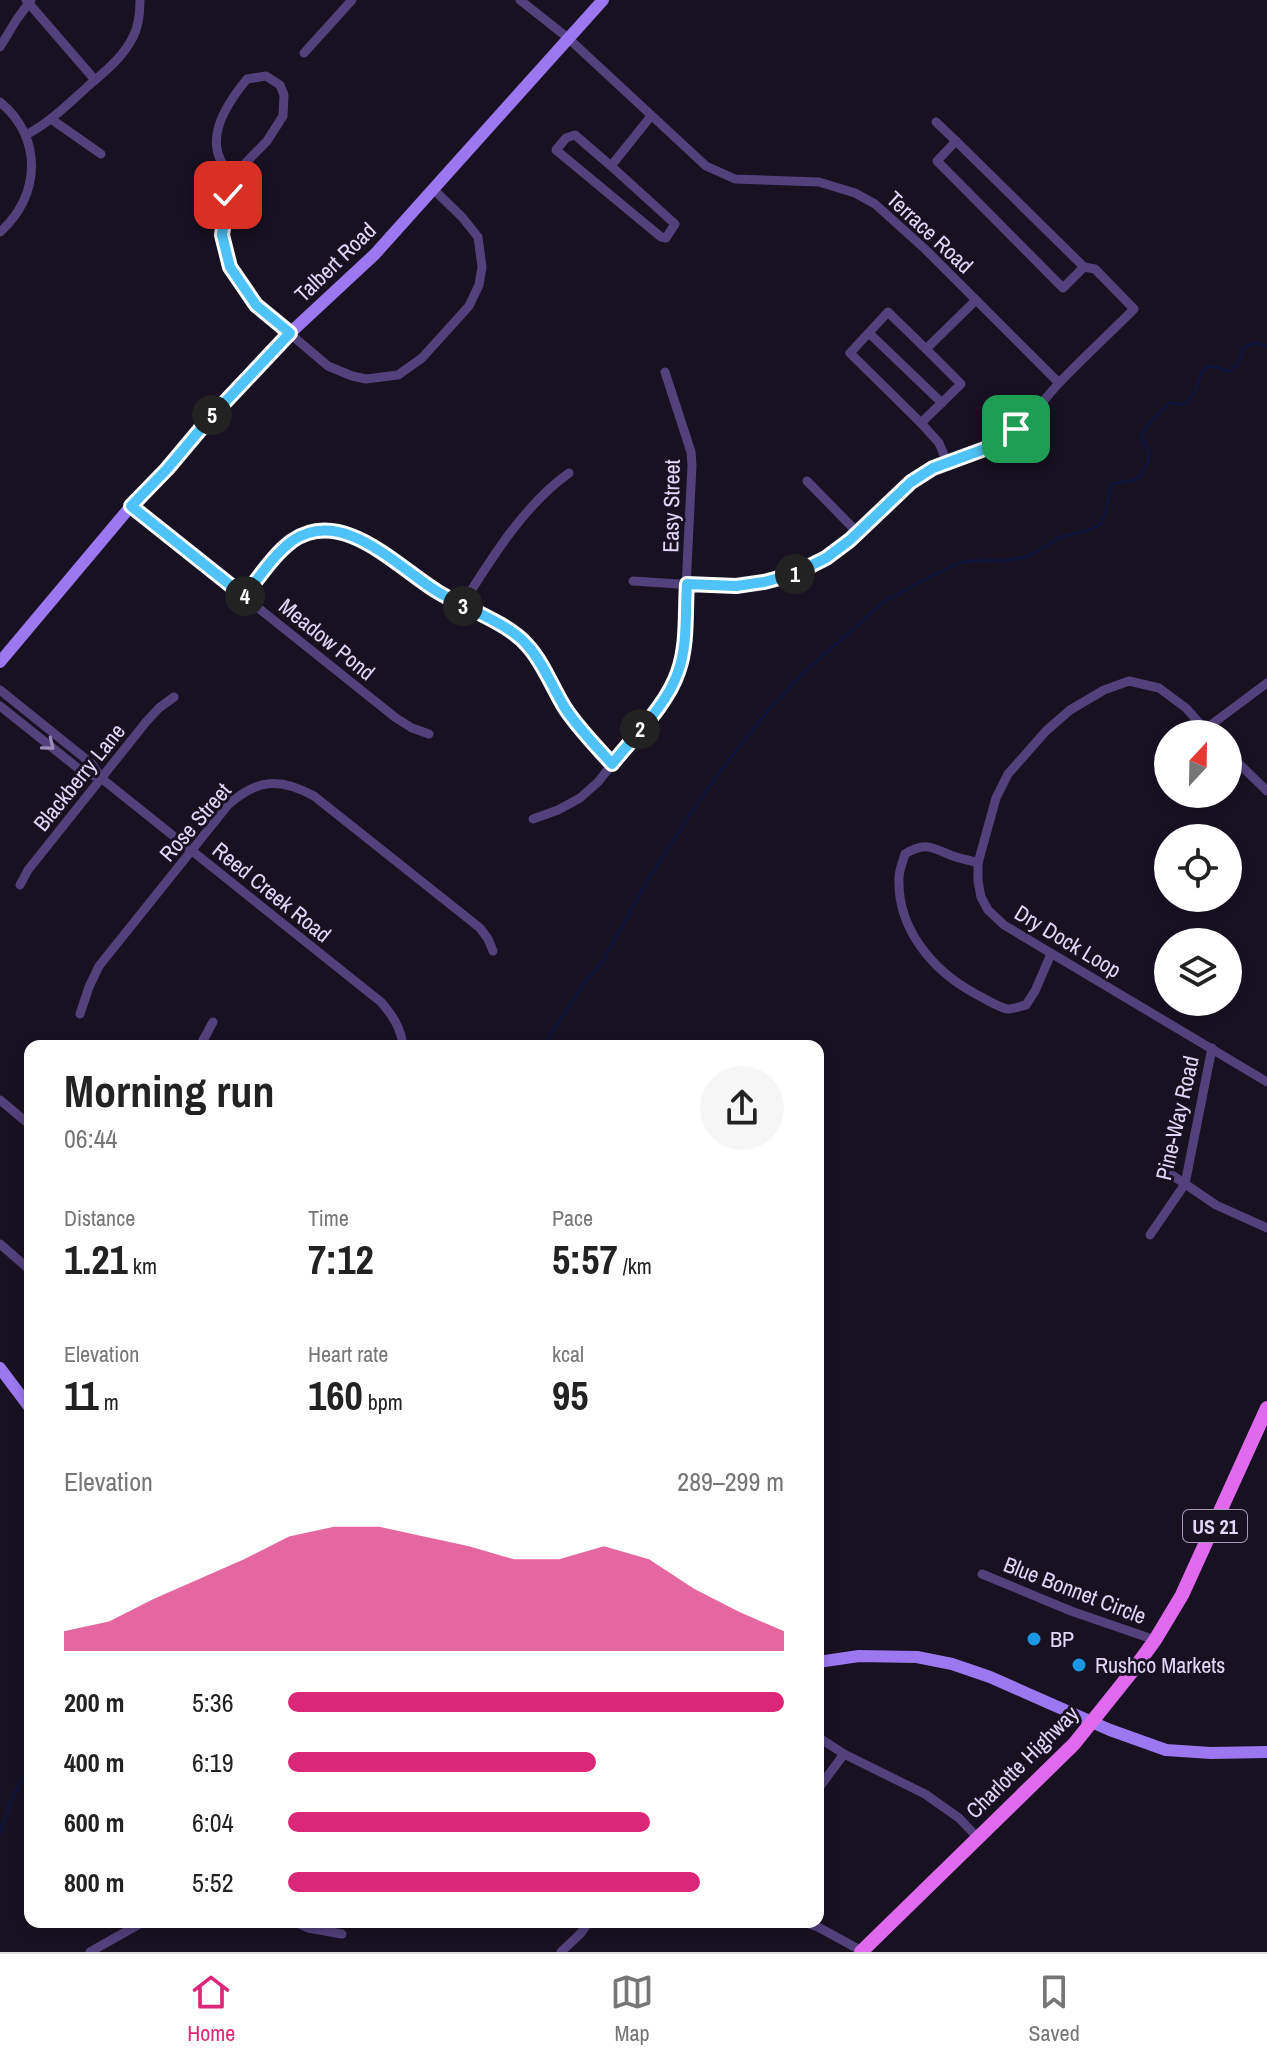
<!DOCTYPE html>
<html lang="en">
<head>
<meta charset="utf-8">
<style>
	:root { --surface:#fff; --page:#f6f6f6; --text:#222; --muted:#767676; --line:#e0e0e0; --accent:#db2777 }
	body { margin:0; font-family:"Archivo Narrow",sans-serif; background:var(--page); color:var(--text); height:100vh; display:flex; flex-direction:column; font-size:30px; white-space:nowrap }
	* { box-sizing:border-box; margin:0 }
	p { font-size:26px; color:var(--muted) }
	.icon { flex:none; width:44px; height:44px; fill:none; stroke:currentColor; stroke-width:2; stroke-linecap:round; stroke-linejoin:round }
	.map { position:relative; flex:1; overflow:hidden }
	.sheet { position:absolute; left:24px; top:1040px; width:800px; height:888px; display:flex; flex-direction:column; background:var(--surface); border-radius:16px; box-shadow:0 4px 12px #0003 }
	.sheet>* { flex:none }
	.needle { width:52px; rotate:22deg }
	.tools { position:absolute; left:1154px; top:720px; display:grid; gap:16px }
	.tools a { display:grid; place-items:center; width:88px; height:88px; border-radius:50%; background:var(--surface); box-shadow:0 4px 12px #0003; font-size:40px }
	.pin { position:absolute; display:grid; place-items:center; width:68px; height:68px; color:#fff; margin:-34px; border-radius:16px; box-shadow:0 4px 12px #0006 }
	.km { position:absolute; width:40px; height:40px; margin:-20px; border-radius:50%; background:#222; color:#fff; font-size:22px; line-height:40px; text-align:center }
	.round { display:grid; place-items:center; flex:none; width:84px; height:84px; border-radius:42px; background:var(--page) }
	.head { display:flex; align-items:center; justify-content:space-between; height:136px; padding:0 40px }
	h1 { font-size:44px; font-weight:800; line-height:60px }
	.figures { display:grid; grid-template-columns:repeat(3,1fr); gap:12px; height:136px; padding:8px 40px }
	.figures div { display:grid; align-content:center }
	.figures b { font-size:40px; font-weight:800 }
	.figures small { font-size:22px; font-weight:400 }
	.figures p { font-size:22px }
	.chart { height:224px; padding:16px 40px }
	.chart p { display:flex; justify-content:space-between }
	.chart svg { width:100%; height:144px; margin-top:8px; fill:var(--accent); opacity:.7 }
	ul { padding:0 40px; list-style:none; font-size:26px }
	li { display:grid; grid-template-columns:128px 96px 1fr; align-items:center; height:60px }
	li i { height:20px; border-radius:10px; background:var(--accent) }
	.tab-bar { display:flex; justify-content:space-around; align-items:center; height:112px; border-top:2px solid var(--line); background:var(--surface); font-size:22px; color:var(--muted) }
	.tab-bar a { display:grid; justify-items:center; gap:4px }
	.tab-bar .selected { color:var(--accent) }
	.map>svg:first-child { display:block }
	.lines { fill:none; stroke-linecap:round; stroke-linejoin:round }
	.stream { stroke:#0f143c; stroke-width:3 }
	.street { stroke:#53417c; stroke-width:9 }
	.secondary { stroke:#9b78f0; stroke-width:12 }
	.primary { stroke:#e06aee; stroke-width:14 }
	.oneway { stroke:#9c8cbb }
	.route-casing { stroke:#fff; stroke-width:16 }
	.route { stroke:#4fc3f7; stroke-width:10 }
	.poi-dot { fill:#1a98e3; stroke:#181122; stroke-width:3 }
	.labels { text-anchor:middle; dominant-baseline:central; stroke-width:6; stroke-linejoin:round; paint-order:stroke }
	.shield { fill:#181122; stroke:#a79bb9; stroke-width:2 }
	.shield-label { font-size:20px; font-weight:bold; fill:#e4d6fa }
	.street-label { font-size:22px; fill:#e4d6fa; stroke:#181122 }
	.poi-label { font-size:22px; fill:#e4d6fa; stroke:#181122; text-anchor:start }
</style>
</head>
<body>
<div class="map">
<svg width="1267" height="1952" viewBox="0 0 1267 1952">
	<rect width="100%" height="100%" fill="#181122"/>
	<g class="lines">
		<g class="stream">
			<path d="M543 1046 585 982 601 964 649 878 692 811 721 770 770 708 809 668 882 603 930 577 960 563 970 561 1009 560 1026 557 1061 537 1090 530 1101 524 1106 512 1111 484 1135 480 1141 475 1148 462 1149 452 1141 436 1150 422 1170 403C1171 403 1182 404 1183 404 1201 400 1194 360 1217 367 1222 368 1225 371 1229 372L1239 362 1244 347 1257 343 1267 346"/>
			<path d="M0 1833 11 1801 30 1765"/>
		</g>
		<g class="street">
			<path d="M26 0 95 80"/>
			<path d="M520 0 568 38 706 166 735 179 819 182 855 193 875 204 925 249 1059 383"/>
			<path d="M0 47 17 19 31 0"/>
			<path d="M304 53 352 0"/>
			<path d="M0 102C43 137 41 196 0 232"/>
			<path d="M51 119 101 154"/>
			<path d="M26 135C49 123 67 105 86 88 104 72 122 59 133 37 139 26 140 13 140 0"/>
			<path d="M956 141 1084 267"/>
			<path d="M611 166 675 224 666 238 661 237 556 150 566 138 575 135 611 166 651 116"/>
			<path d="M233 176C199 146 224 107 247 79L266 76 280 85 284 95 283 116 267 141 233 176 225 210 222 235 230 267 256 305 328 366 352 376 366 379 398 375 422 358 469 306 479 285 482 267 478 237 462 217 433 189"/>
			<path d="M869 333 942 403"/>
			<path d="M921 423 850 353 888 312 926 349"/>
			<path d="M947 462 939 443 921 423 961 384 926 349 976 300"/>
			<path d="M807 481 858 533"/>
			<path d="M131 506 396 718 412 728 429 734"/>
			<path d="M633 581C716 586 779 596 849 541 871 524 888 500 911 482 934 464 962 459 988 448 997 444 1006 437 1014 431 1032 417 1045 398 1060 382 1084 357 1109 334 1134 309L1095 269 1084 267 1063 288 937 161 956 141 936 122"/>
			<path d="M244 596C259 578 273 555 292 541 343 505 396 567 437 592 464 608 507 622 527 645 543 662 552 687 565 708 578 728 596 746 612 764"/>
			<path d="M462 605C491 559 524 505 569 473"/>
			<path d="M0 690 92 764 101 778"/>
			<path d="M0 706 84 773 101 778 381 1002C393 1016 401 1028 403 1046"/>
			<path d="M1204 730 1267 683"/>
			<path d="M1209 734 1186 708 1159 688 1129 681 1104 690 1070 710 1046 731 1008 774 996 798 978 863V881L981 897 988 910 1004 925 1267 1082"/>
			<path d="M1228 753 1267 791"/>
			<path d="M533 819 558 810 580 798 598 782 668 694 680 669 683 649 692 465 691 452 665 372"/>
			<path d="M978 863C970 860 961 859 953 856 932 848 926 841 905 854 903 861 899 870 899 878 897 928 932 970 974 993 982 997 999 1008 1008 1009 1013 1009 1021 1006 1026 1005L1035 991 1051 954"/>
			<path d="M20 885 28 870 146 722 159 708 174 697"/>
			<path d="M80 1014 89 987 99 966 228 805C257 779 280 777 314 796L480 928 488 939 493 951"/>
			<path d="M200 1046 213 1022"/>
			<path d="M0 1100 30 1125"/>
			<path d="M1172 1175 1216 1205 1267 1228"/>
			<path d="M1150 1235 1185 1184 1212 1048"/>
			<path d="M0 1244 30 1270"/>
			<path d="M982 1574 1071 1611 1155 1640"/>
			<path d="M818 1737 844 1754 925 1794 959 1818 978 1838"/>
			<path d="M818 1789 844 1754"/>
			<path d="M295 1922 308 1928 342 1934"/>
			<path d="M803 1922 818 1927 862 1951"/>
			<path d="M90 1952 143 1922"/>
			<path d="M561 1952 580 1934 589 1922"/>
		</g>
		<g class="secondary">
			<path d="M0 662 131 506 167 469 209 419 290 333 375 254 603 0"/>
			<path d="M0 1368 30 1408"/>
			<path d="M818 1662 859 1656 917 1657 952 1664 990 1677 1110 1730 1166 1750 1211 1753 1267 1752"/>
		</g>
		<path class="primary" d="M861 1952 1074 1744 1134 1669 1155 1640 1182 1595 1267 1408"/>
	</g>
	<defs><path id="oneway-chevron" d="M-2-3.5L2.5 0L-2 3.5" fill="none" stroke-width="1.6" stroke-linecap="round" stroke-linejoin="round" transform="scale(2)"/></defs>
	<use class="oneway" href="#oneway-chevron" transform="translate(49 745) rotate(39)"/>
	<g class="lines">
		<g class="route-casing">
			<path id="route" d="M228 195 222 235 230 267 256 305 290 333 209 419 167 469 131 506 244 596C259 578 273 555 292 541 342 506 397 567 438 592 464 608 507 622 527 645 543 662 552 687 565 708 578 728 596 746 612 764 634 736 667 705 678 672 688 645 685 612 687 584L736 586 764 582 794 574 826 558 850 540 911 482 933 468 990 447 1016 429"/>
		</g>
		<use href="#route" class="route"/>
	</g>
	<g class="poi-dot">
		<circle cx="1034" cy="1639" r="8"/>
		<circle cx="1079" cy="1665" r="8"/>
	</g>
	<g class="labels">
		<rect class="shield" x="1183" y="1510" width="64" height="32" rx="6"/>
		<g class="shield-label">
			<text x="1215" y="1526">US 21</text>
		</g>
		<g class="street-label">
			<text transform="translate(930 232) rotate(43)">Terrace Road</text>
			<text transform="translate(335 262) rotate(-44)">Talbert Road</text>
			<text transform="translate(671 506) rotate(-89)">Easy Street</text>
			<text transform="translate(327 639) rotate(39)">Meadow Pond</text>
			<text transform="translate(79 777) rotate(-51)">Blackberry Lane</text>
			<text transform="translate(195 822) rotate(-49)">Rose Street</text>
			<text transform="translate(272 892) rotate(39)">Reed Creek Road</text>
			<text transform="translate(1068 941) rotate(31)">Dry Dock Loop</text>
			<text transform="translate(1177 1118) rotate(-77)">Pine-Way Road</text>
			<text transform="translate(1075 1590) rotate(21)">Blue Bonnet Circle</text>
			<text transform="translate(1022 1762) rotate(-45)">Charlotte Highway</text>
		</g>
		<g class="poi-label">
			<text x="1050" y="1639">BP</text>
			<text x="1095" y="1665">Rushco Markets</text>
		</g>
	</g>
</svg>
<div class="tools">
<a><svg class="needle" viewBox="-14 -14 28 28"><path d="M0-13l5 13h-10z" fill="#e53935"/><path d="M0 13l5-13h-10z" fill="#767676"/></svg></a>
<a><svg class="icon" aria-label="locate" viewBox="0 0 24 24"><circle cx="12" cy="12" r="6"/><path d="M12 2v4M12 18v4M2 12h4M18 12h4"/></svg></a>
<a><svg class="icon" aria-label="layers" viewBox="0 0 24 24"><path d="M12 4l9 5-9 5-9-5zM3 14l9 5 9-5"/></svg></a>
</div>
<div class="pin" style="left:1016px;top:429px;background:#1e9e55"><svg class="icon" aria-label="arrive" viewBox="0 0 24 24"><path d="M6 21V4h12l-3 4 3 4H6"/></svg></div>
<div class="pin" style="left:228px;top:195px;background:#d93025"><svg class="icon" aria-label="check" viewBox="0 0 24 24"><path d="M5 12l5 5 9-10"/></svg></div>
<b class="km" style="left:795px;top:574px">1</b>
<b class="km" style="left:640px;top:729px">2</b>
<b class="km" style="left:463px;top:606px">3</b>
<b class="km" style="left:245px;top:596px">4</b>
<b class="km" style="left:212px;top:415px">5</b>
<section class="sheet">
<div class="head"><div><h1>Morning run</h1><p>06:44</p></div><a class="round"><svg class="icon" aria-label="share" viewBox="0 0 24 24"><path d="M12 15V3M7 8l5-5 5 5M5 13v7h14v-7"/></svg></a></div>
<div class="figures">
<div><p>Distance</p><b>1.21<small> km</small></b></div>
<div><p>Time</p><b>7:12</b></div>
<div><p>Pace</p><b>5:57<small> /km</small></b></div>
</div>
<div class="figures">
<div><p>Elevation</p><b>11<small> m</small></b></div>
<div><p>Heart rate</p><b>160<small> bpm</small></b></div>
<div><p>kcal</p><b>95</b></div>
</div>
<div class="chart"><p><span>Elevation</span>289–299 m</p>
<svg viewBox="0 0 160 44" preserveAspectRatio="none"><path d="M0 44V38L10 35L20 28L30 22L40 16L50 9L60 6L70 6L80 9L90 12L100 16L110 16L120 12L130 16L140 25L150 32L160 38V44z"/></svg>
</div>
<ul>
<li><b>200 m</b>5:36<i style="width:100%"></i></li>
<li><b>400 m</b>6:19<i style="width:62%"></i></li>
<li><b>600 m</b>6:04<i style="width:73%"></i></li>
<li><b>800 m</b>5:52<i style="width:83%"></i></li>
</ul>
</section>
</div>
<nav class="tab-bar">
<a class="selected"><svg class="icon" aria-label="home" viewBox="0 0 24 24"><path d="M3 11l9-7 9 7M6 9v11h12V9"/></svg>Home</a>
<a><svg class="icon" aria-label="map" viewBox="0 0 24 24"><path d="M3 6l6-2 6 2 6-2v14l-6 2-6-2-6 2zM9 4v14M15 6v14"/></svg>Map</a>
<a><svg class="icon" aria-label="saved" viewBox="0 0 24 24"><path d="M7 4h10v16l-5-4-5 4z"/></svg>Saved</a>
</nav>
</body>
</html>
